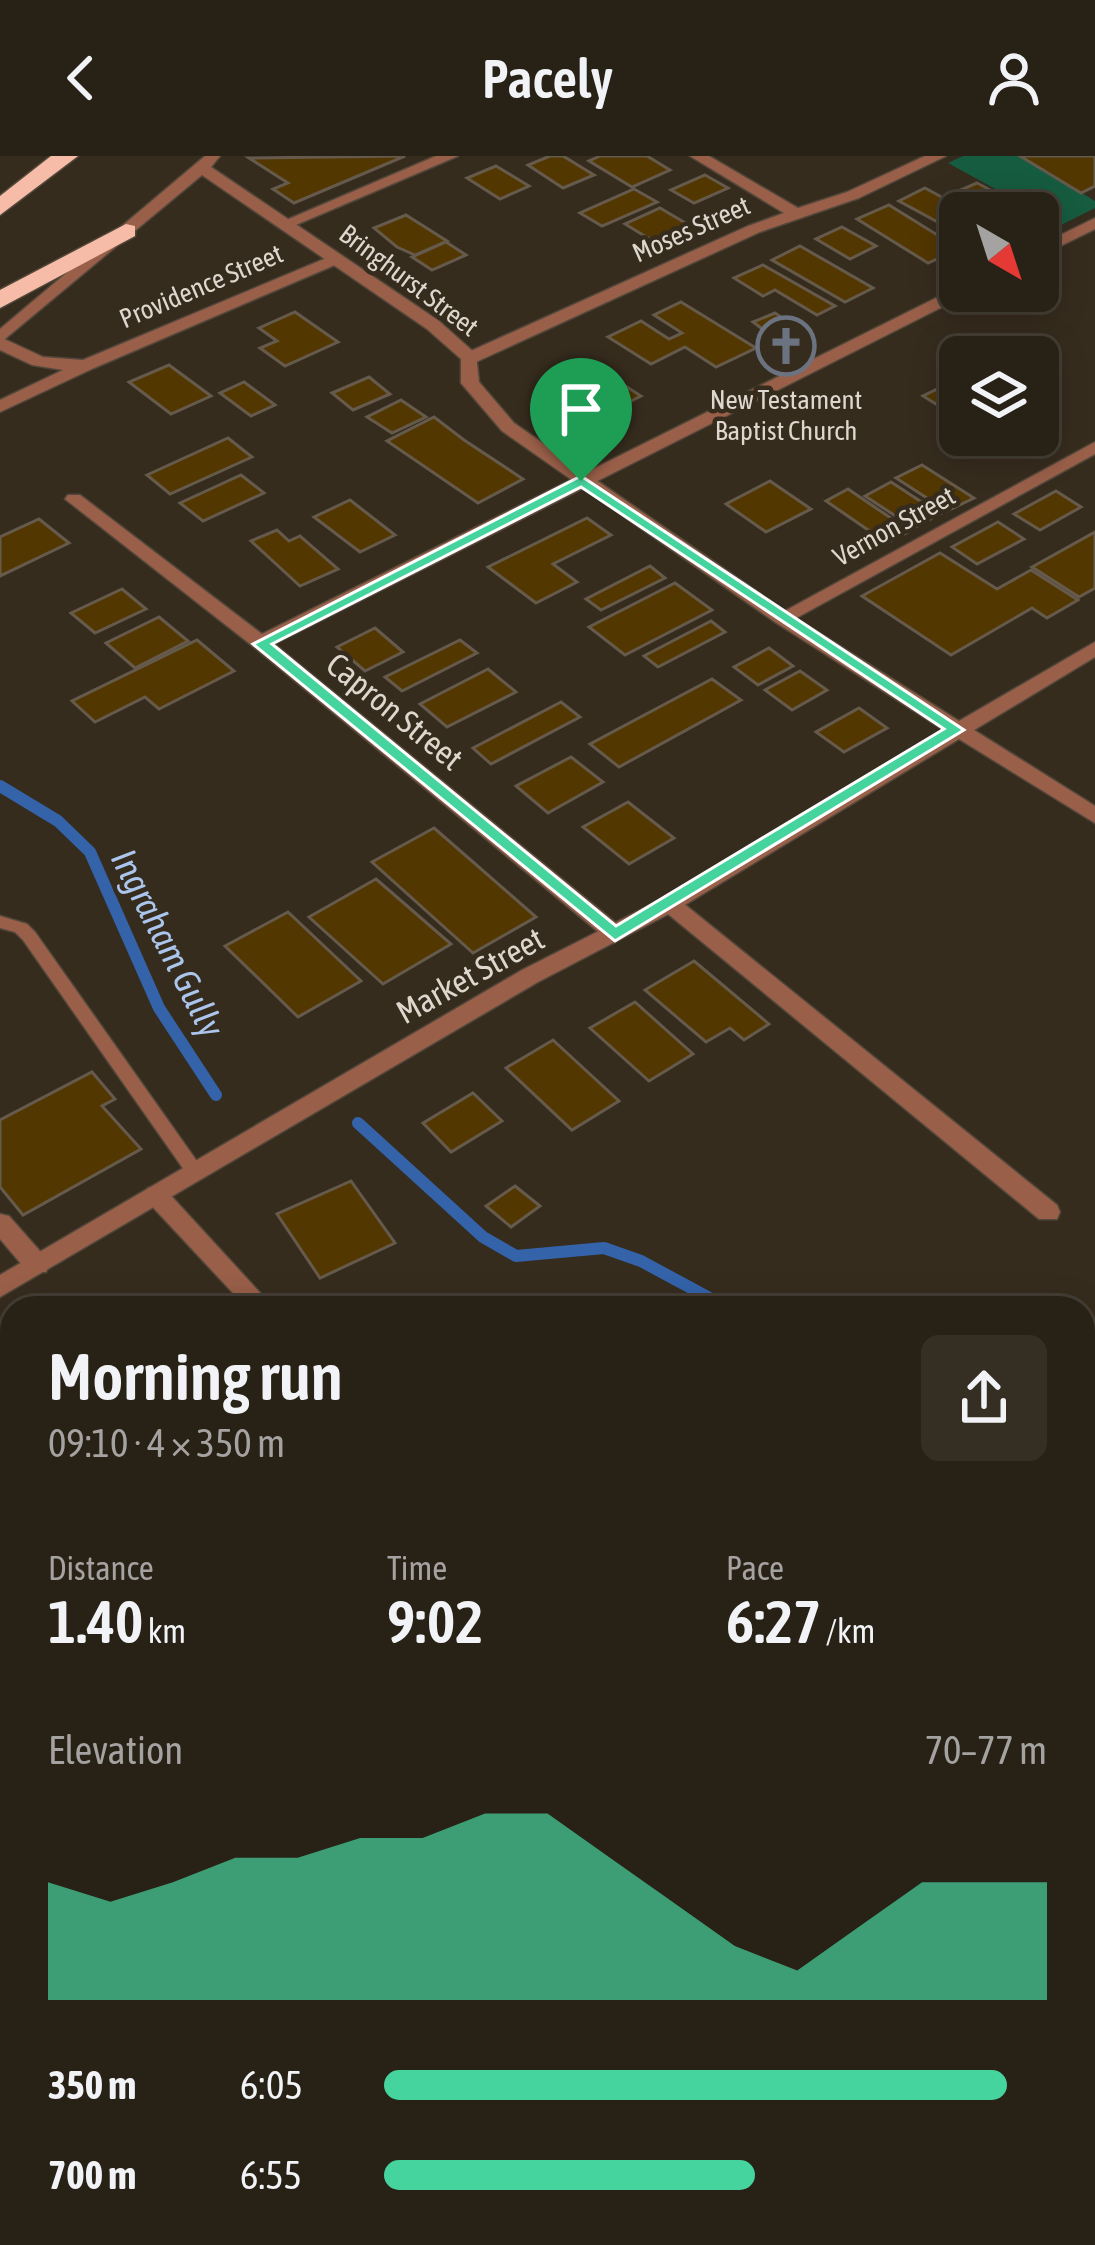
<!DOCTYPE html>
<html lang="en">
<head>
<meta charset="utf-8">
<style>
	:root { --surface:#282116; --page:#342e23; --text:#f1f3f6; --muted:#a5a3a1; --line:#443e35; --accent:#46d49e }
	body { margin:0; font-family:"Asap Condensed",sans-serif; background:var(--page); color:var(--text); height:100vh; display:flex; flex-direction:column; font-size:45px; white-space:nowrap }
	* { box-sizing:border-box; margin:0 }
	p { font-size:39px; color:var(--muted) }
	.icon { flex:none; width:66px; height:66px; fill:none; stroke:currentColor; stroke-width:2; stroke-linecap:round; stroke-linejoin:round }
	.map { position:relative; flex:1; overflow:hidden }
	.panel { position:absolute; left:0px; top:1140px; width:1095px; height:951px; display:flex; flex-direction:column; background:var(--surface); border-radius:36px 36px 0 0; box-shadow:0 6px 30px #0003,0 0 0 3px var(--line) }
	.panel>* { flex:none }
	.needle { width:78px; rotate:141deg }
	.tools { position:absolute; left:939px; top:36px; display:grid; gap:24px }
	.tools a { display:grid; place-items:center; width:120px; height:120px; border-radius:18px; background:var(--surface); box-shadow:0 6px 30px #0003,0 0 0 3px var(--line); font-size:60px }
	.pin { position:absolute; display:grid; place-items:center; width:102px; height:102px; color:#fff; margin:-123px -51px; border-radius:50% 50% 50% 0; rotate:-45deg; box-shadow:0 0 12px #0007 }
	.pin .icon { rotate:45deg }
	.round { display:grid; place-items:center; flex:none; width:126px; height:126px; border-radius:18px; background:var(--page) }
	.summary { display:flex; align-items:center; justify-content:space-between; height:204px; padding:0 48px }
	h1 { font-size:66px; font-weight:600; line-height:90px }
	.stats { display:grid; grid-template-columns:repeat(3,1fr); gap:18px; height:204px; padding:12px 48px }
	.stats div { display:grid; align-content:center }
	.stats b { font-size:60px; font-weight:600 }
	.stats small { font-size:33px; font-weight:400 }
	.stats p { font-size:33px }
	.chart { height:336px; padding:24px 48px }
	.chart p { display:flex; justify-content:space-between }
	.chart svg { width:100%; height:216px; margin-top:12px; fill:var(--accent); opacity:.7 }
	ul { padding:0 48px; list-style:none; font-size:39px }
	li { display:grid; grid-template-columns:192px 144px 1fr; align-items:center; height:90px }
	li i { height:30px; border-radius:15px; background:var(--accent) }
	header { display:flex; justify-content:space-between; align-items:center; height:156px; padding:0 48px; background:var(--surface); font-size:54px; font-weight:600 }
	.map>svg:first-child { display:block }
	.green { fill:#165c40 }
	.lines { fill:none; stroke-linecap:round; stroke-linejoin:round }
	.stream-far1 { stroke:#3463aa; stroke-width:12 }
	.stream { stroke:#3463aa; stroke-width:16 }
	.building { fill:#533700; stroke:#655a4b; stroke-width:3 }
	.service-casing { stroke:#51473a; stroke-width:3 }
	.minor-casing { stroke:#51473a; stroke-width:3 }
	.tertiary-casing { stroke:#51473a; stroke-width:3 }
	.motorway-casing { stroke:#51473a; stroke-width:3 }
	.service { fill:#995f49; fill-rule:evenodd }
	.minor { fill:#995f49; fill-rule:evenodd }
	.tertiary { fill:#995f49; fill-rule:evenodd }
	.motorway { fill:#f7bca7; fill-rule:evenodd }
	.route { fill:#46d49e; stroke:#fff; stroke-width:3; fill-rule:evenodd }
	.labels { text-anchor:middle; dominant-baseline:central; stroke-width:9; stroke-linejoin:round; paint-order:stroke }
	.far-street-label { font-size:27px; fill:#ddd7ce; stroke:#362c1e }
	.far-poi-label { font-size:27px; fill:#ddd7ce; stroke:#362c1e }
	.street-label { font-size:33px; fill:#ddd7ce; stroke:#362c1e }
	.water-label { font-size:36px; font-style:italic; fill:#abc5ec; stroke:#362c1e }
</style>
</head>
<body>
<header><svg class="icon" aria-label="back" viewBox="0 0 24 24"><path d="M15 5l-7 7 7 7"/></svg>Pacely<svg class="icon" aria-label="person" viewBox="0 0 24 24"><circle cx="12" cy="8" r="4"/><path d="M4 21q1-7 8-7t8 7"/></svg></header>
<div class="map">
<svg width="1095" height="2089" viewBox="0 0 1095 2089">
	<rect width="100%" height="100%" fill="#362c1e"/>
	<path class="green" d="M963 0H1020L1095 45V52L1061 69 948 7Z"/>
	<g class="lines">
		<g class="stream-far1">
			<path d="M0 630 58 665 90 696 159 852 216 939"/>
			<path d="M358 967 483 1081 516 1100 604 1092 641 1105 728 1152"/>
		</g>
		<path class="stream" d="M1083 1228 1095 1224"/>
	</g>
	<g class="building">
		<path d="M405 0 294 47 273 33 288 27 249 2Z"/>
		<path d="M550 0H563L594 19 563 32 528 9Z"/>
		<path d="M600 0H647L670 14 632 31 589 5Z"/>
		<path d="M1020 0H1095V30L1081 37Z"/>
		<path d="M496 10 529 30 500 43 467 22Z"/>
		<path d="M705 19 728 32 694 47 671 34Z"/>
		<path d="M977 27 1025 52 995 57 956 36Z"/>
		<path d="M925 32 971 57H960V65L947 71 899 45Z"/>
		<path d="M634 33 657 46 602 70 580 57Z"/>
		<path d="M889 49 960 93 928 107 857 63Z"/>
		<path d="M660 52 694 72 658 88 625 68Z"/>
		<path d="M406 59 447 85 415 99 397 91 374 72Z"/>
		<path d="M842 71 876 90 850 103 816 83Z"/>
		<path d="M446 86 466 99 432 114 412 101Z"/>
		<path d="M800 90 873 132 845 146 772 104Z"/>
		<path d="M763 109 835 150 817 159 775 134 763 140 734 122Z"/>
		<path d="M681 146 756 192 716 211 685 191 651 208 608 181 641 165 669 183 682 177 654 159Z"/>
		<path d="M295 156 338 186 285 210 260 192 277 185 259 172Z"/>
		<path d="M775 157 796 171 773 181 753 166Z"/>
		<path d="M169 209 211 240 171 258 129 226Z"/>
		<path d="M369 221 390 238 353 254 332 237Z"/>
		<path d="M613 222 641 240 607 257 615 263 594 273 558 249Z"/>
		<path d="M960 222V245L944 253 923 240Z"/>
		<path d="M244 226 275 249 251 260 220 237Z"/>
		<path d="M401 244 426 261 392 277 367 261Z"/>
		<path d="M434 261 464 284 523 323 478 347 387 285Z"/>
		<path d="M228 282 252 301 170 338 147 319Z"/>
		<path d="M922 309 974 342 947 355 896 322Z"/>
		<path d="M241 319 264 337 203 365 180 347Z"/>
		<path d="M770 325 811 353 766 376 726 348Z"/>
		<path d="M891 326 940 358 914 372 865 340Z"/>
		<path d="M848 333 910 375 887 387 826 345Z"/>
		<path d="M1056 335 1081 351 1040 374 1014 358Z"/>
		<path d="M350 344 395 379 360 396 314 361Z"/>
		<path d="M587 362 611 379 553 408 577 426 536 447 488 411Z"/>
		<path d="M39 363 69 387 0 420V381Z"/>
		<path d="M998 366 1024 383 977 408 952 391Z"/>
		<path d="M277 374 289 385 300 380 338 413 300 430 251 385Z"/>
		<path d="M1095 376V432L1079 441 1032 411Z"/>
		<path d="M940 397 997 433 1031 414 1078 444 1047 462 1032 452 951 499 862 440Z"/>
		<path d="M650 410 665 422 601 454 586 443Z"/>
		<path d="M675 427 712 454 625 499 589 471Z"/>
		<path d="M122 433 146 453 95 477 71 457Z"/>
		<path d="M159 461 188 485 135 512 106 487Z"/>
		<path d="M711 465 725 476 658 511 644 500Z"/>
		<path d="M375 472 403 496 365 515 337 491Z"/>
		<path d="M197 484 234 515 159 553 145 541 95 566 72 545Z"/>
		<path d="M460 484 477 497 402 535 385 521Z"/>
		<path d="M769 492 793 510 758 529 734 511Z"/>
		<path d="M488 513 516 536 447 571 420 548Z"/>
		<path d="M800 515 827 534 792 554 765 534Z"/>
		<path d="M712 523 741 544 619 611 590 588Z"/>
		<path d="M561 546 580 561 491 608 473 592Z"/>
		<path d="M859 552 887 572 844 596 816 576Z"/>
		<path d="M571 601 603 626 548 657 516 630Z"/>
		<path d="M628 646 674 682 629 708 583 671Z"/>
		<path d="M434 672 536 761 473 797 372 706Z"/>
		<path d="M376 723 451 788 383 828 309 761Z"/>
		<path d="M288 756 361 825 298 861 225 790Z"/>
		<path d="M694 805 769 868 744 884 730 872 706 886 645 834Z"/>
		<path d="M635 846 693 898 649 925 590 872Z"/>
		<path d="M553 884 619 945 572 974 506 912Z"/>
		<path d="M92 916 115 943 102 950 141 993 23 1059 0 1031V964Z"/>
		<path d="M473 937 502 965 451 996 423 967Z"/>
		<path d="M351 1025 395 1087 320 1122 277 1058Z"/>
		<path d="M515 1030 540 1050 511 1071 486 1050Z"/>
		<path d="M0 1253 12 1268V1287L0 1295Z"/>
		<path d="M12 2000V2079H27L14 2089H0V2009Z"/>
	</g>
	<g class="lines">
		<g class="service-casing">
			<path id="service" d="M0 760 27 768 35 776 201 1011 204 1016 201 1021H189L23 784 15 776 0 772Z"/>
		</g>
		<g class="minor-casing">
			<g id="minor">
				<path d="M436 0H458L291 71 277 68Z"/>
				<path d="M690 0H709L798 52 847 36 925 0H946L859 42 760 76 476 206H464V198L748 70 784 57Z"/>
				<path d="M1095 62V73L1038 101V90Z"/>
				<path d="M336 98 344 103 342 106 94 212 0 256V244L63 214 32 209 0 194V181L43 201 83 204Z"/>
				<path d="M960 130V135H968L966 139 274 488 623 773 626 778 615 786 607 783 254 491 65 343 68 339H80L262 478Z"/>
				<path d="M1095 286V298L789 466H775L772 462Z"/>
				<path d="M670 740 678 743 1057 1049 1060 1056 1057 1063H1039L662 753 659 748Z"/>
				<path d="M156 1030 164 1032 274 1152H247L148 1046 144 1039 148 1032Z"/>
				<path d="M0 1058 9 1060 46 1102 49 1109 46 1116H28L0 1083Z"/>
				<path d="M0 1752 12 1758V1798L0 1791Z"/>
				<path d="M12 1886V1920L0 1925V1891Z"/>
				<path d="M1083 1995 1095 2001V2040L1083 2034Z"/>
				<path d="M1095 2066V2089H1073L1077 2079H1083L1084 2071Z"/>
				<path d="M207 2079H242L246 2089H211Z"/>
			</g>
		</g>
		<g class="tertiary-casing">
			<path id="tertiary" d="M205 0H220L211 11 439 165 476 198 479 226 514 267 789 458 959 565 1095 486V501L974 574 1095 650V667L959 583 678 753 538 826 0 1141V1119L522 814 662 743 944 574 775 466 502 275 461 227V203L427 173 202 19 0 187V173Z"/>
		</g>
		<g class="motorway-casing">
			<g id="motorway">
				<path d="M51 0H78L0 59V40Z"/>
				<path d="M126 68 135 70V80L0 152V134Z"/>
			</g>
		</g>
		<use href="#service" class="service"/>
		<use href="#minor" class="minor"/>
		<use href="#tertiary" class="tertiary"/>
		<use href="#motorway" class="motorway"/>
	</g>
	<path class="route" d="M581 320 964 574 615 785 253 488ZM581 331 944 573 616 770 272 488Z"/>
	<defs>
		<g id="church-ring" transform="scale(3)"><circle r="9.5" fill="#362c1e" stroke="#6b7280" stroke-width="1.5"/><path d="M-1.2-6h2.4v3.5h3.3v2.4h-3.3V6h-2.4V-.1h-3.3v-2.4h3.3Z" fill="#6b7280"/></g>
	</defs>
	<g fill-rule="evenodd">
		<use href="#church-ring" x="786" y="190"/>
	</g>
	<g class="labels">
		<g class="far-street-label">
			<text transform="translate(691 73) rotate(-24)">Moses Street</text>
			<text transform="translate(409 124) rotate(37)">Bringhurst Street</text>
			<text transform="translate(201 130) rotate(-23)">Providence Street</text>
			<text transform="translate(894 370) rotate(-29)">Vernon Street</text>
		</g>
		<g class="far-poi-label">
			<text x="786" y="243">New Testament<tspan x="786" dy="31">Baptist Church</tspan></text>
		</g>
		<g class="street-label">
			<text transform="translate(395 555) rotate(39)">Capron Street</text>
			<text transform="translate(470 819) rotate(-29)">Market Street</text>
		</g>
		<g class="water-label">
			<text transform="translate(168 787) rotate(63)">Ingraham Gully</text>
		</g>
	</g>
</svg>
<div class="tools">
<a><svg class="needle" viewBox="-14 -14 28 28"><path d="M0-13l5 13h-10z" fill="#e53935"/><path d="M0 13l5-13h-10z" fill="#a5a3a1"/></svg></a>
<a><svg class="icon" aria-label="layers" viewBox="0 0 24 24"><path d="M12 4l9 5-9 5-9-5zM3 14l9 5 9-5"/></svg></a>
</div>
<div class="pin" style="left:581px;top:325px;background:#1e9e55"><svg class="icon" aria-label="arrive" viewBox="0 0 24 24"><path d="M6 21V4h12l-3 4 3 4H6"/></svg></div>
<section class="panel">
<div class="summary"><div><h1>Morning run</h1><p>09:10 · 4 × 350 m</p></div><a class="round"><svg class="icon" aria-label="share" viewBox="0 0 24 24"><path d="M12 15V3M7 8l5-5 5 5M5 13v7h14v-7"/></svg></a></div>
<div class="stats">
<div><p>Distance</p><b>1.40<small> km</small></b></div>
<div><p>Time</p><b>9:02</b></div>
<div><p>Pace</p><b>6:27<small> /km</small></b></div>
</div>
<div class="chart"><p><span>Elevation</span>70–77 m</p>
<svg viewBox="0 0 160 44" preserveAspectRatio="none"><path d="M0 44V20L10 24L20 20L30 15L40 15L50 11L60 11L70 6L80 6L90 15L100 24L110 33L120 38L130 29L140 20L150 20L160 20V44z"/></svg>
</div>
<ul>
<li><b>350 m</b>6:05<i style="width:94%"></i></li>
<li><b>700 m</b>6:55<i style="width:56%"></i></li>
</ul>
</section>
</div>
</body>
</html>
